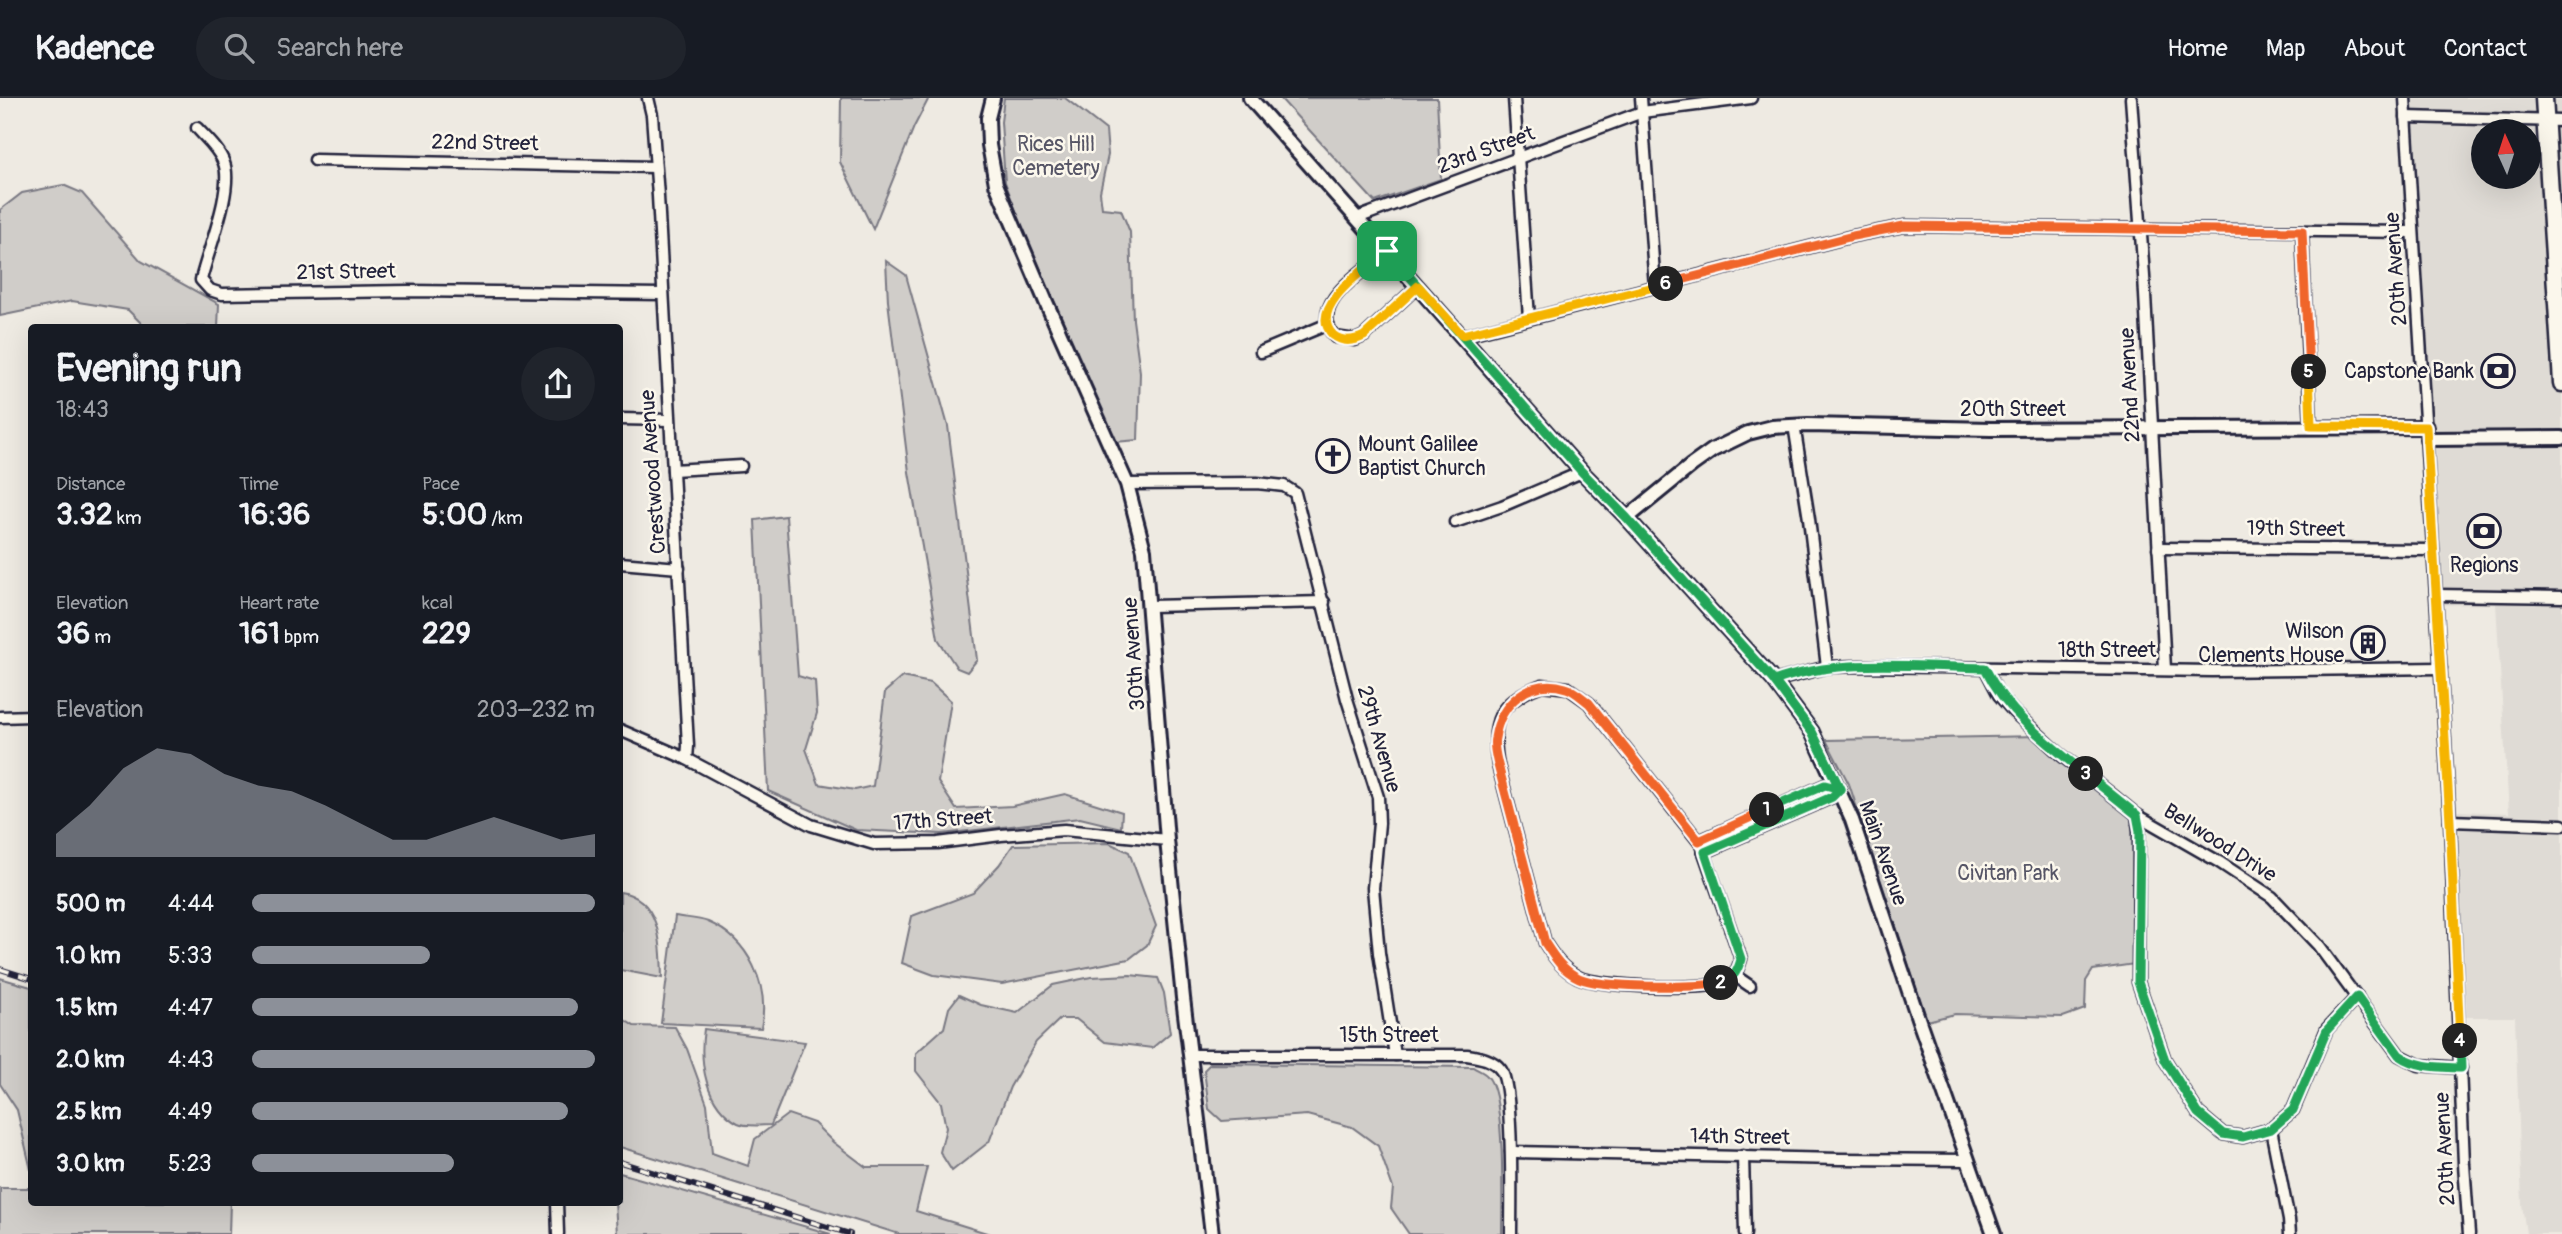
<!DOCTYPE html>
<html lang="en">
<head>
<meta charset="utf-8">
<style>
	:root { --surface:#171b24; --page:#20242c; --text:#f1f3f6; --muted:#9ea1a6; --line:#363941; --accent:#8c9099 }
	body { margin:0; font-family:Pangolin,sans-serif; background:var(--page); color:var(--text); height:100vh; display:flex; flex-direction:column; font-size:26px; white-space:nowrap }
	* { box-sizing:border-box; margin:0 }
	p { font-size:23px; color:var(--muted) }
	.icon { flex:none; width:38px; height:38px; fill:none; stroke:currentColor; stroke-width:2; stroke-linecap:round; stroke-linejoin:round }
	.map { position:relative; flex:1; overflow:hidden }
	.side { position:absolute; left:28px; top:226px; width:595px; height:882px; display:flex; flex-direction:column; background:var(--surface); border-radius:7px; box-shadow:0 7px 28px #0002 }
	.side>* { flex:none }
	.needle { width:46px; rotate:357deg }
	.fabs { position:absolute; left:2471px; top:21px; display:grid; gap:14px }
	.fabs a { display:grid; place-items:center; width:70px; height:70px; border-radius:50%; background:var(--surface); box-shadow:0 7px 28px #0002; font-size:35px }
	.pin { position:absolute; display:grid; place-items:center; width:60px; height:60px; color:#fff; margin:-30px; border-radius:14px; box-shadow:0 4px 10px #0006 }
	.km { position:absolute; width:35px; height:35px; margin:-18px; border-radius:50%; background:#222; color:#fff; font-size:19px; line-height:35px; text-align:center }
	.round { display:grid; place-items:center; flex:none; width:74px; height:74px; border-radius:37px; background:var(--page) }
	.summary { display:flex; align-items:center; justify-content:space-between; height:119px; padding:0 28px }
	h1 { font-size:38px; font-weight:700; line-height:52px }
	.figures { display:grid; grid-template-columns:repeat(3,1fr); gap:10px; height:119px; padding:7px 28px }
	.figures div { display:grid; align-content:center }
	.figures b { font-size:30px; font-weight:700 }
	.figures small { font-size:19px; font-weight:400 }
	.figures p { font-size:19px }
	.chart { height:196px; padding:14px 28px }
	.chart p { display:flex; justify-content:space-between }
	.chart svg { width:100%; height:126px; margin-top:7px; fill:var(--accent); opacity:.7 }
	ul { padding:0 28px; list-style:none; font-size:23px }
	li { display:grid; grid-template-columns:112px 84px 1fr; align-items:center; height:52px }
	li i { height:18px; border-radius:9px; background:var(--accent) }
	header { display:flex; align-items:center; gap:42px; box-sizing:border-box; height:98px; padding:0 35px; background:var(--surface); border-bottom:2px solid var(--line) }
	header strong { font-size:33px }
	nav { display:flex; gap:38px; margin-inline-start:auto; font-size:24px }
	.search { width:490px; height:63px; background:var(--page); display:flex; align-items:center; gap:18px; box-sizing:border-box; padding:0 24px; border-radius:38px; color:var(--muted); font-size:26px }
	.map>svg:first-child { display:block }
	.built { fill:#dfdbd5; fill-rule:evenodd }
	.green { fill:#d0cdc9; stroke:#797882; stroke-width:2 }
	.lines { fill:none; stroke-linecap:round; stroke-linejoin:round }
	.minor-casing { stroke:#22223b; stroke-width:15 }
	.tertiary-casing { stroke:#22223b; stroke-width:18 }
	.secondary-casing { stroke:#22223b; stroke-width:18 }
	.trunk-casing { stroke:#22223b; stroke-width:21 }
	.minor { stroke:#fbf7ec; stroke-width:10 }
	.tertiary { stroke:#fbf7ec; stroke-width:12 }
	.secondary { stroke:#fbf7ec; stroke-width:12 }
	.trunk { stroke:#fbf7ec; stroke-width:16 }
	.rail-casing { stroke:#22223b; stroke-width:6 }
	.rail { stroke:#fbf7ec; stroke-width:3.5; stroke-dasharray:10; stroke-linecap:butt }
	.split-1-casing { stroke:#fff; stroke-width:14 }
	.split-2-casing { stroke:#fff; stroke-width:14 }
	.split-3-casing { stroke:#fff; stroke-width:14 }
	.split-4-casing { stroke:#fff; stroke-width:14 }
	.split-5-casing { stroke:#fff; stroke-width:14 }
	.split-6-casing { stroke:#fff; stroke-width:14 }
	.split-7-casing { stroke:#fff; stroke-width:14 }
	.split-1 { stroke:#22a559; stroke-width:9 }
	.split-2 { stroke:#f0652b; stroke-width:9 }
	.split-3 { stroke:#22a559; stroke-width:9 }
	.split-4 { stroke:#22a559; stroke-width:9 }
	.split-5 { stroke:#f5b400; stroke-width:9 }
	.split-6 { stroke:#f0652b; stroke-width:9 }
	.split-7 { stroke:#f5b400; stroke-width:9 }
	.labels { text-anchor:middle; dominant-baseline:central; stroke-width:5; stroke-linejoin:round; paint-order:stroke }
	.street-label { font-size:21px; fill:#22223b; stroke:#fbf7ec }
	.park-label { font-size:21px; fill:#565566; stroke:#fbf7ec }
	.poi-label { font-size:21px; fill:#22223b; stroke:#fbf7ec; text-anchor:end }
</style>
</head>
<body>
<header>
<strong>Kadence</strong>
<div class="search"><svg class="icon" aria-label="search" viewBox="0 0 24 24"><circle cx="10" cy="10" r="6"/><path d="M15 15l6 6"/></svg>Search here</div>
<nav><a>Home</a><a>Map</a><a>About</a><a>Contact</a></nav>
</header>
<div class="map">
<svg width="2562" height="1136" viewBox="0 0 2562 1136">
	<rect width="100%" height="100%" fill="#eeeae2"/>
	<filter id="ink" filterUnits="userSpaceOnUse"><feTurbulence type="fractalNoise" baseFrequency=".0143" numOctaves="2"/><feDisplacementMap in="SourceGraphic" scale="14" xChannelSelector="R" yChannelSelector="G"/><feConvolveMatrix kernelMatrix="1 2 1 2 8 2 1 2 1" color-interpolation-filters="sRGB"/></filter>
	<g filter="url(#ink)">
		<path class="built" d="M2404 0H2562V1136H2526L2522 1106 2515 919H2464L2455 713 2509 715 2496 506 2429 507ZM2483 33H2529V79H2483Z"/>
		<g class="green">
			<path d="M841 0H929L914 29 873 131 840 64Z"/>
			<path d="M1004 0H1065L1106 32 1108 57 1100 94 1102 110 1121 112 1130 134 1133 222 1140 274 1138 342 1115 344 1021 126 1005 84 1001 24Z"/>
			<path d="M1280 0H1437L1441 81 1375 104Z"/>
			<path d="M63 87 82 95 141 163 219 206 218 229H145L128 212 72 203 0 218V112L22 95Z"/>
			<path d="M886 163 906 177 948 328 977 562 967 574 957 570 938 541 909 374 888 203Z"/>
			<path d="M786 418 798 578 815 583 817 615 806 651 819 686 855 692 873 688 885 594 902 579 931 585 951 603 938 684 956 711 1012 708 1065 696 1122 714 1121 730 1080 720 942 736 856 732 768 693 755 422Z"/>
			<path d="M2040 638 2105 693 2112 704 2133 717 2135 866 2093 872 2086 883 2085 911 2063 919 1955 916 1927 923 1849 686 1826 642Z"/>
			<path d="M1109 745 1129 754 1156 828 1147 847 1129 861 1002 886 934 877 902 865 912 818 973 795 999 767 1013 747Z"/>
			<path d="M620 794C661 800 661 847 662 880L620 872Z"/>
			<path d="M675 818C685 820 698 820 708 824 749 841 770 888 761 930L661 925Z"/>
			<path d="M1130 877 1158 880 1164 895 1170 935 1152 950 1105 944 1076 921H1060L1036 944 1010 989 989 1044 952 1073 940 1054 946 1030 941 1005 916 973V955L944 930 949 910 959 897 981 907 1017 915 1053 887 1091 879Z"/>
			<path d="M0 880 31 889V1072L17 1012 0 986Z"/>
			<path d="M620 919 634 928 675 929 687 951 707 1006 712 1055 748 1068 755 1041 788 1016 814 1025 833 1044 866 1069H927L916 1113 990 1136H899L620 1049Z"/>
			<path d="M704 931 805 944 771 1027C761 1027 746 1029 738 1025 705 1007 699 964 704 931Z"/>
			<path d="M1210 966 1473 969C1477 972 1484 974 1487 978 1506 995 1502 1107 1502 1136H1409L1391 1110 1393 1090 1378 1048 1352 1029 1307 1017 1222 1023 1209 1011 1204 972Z"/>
			<path d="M620 1075 831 1136H617L615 1104H620Z"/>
			<path d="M0 1090H31L32 1104H230L229 1136H0Z"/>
		</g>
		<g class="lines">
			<g class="minor-casing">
				<g id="minor">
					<path d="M648 0 652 17 658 98 688 648 687 661"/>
					<path d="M1514 0 1529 220"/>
					<path d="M1641 0 1655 189"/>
					<path d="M2131 0 2144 178 2165 571"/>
					<path d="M2405 0 2450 723 2464 1066 2469 1136"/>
					<path d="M2406 19 2562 23"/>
					<path d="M197 30C206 40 219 51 224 65 234 91 207 155 201 182L210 192 222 196 408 193 662 196"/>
					<path d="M315 62 655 69"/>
					<path d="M1357 120 1642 14 1751 0"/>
					<path d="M2302 133 2311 328"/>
					<path d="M1387 153C1365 173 1306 205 1335 239L1355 242 1364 238 1418 188"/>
					<path d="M1462 238 1853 138 1904 128 2412 134"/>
					<path d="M1261 254 1328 226"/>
					<path d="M620 321 669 322"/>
					<path d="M1794 327 1809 421 1827 569"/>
					<path d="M673 372 741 368"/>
					<path d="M1127 386 1257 385 1284 388 1295 395 1347 601 1378 699 1379 725 1373 790 1379 855 1395 957"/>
					<path d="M1455 424 1502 408 1582 374"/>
					<path d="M2158 450 2433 452"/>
					<path d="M620 465 679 470"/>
					<path d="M2437 497 2562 499"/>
					<path d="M1150 508 1324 504"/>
					<path d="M1985 570 1999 597 2014 614 2060 656 2111 696 2137 717 2219 764 2272 799 2318 847 2399 957 2419 967 2461 970"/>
					<path d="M1774 583 1827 569 1860 568 2212 573 2441 570"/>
					<path d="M1542 587 1568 590 1589 605 1701 746 1741 861C1738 870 1736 878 1727 883 1710 893 1596 889 1578 879 1562 871 1554 859 1545 845L1498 667C1490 623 1499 603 1542 587Z"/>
					<path d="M0 619 32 618"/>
					<path d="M620 632 687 661 811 727 874 746 938 745 1001 737 1064 732 1167 742"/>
					<path d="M2137 717 2139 733 2138 884 2165 962 2198 1015 2223 1036 2243 1039 2271 1031 2293 1012 2327 931 2357 899"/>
					<path d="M2450 723 2562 727"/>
					<path d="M1699 743 1825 687 1840 691 1832 699 1705 754"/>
					<path d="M1734 877 1750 888"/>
					<path d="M1190 957H1467C1480 959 1493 961 1501 972 1514 991 1511 1107 1511 1136"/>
					<path d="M2271 1031 2289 1122 2290 1136"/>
					<path d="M1511 1054 1840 1061 1968 1062"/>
					<path d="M1743 1058 1745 1136"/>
					<path d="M557 1104 558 1136"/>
				</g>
			</g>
			<g class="tertiary-casing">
				<g id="tertiary">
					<path d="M993 0 988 20 989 47 996 86 1046 204 1127 386 1144 452 1167 742 1183 900 1212 1136"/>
					<path d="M2427 341 2562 340"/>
					<path d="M1627 420 1692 367 1713 352 1748 335 1772 329 1808 327 1991 331 2426 329"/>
				</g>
			</g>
			<g class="secondary-casing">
				<path id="secondary" d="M1250 0 1582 374 1627 420 1774 583 1812 634 1852 722 1919 923 1994 1136"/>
			</g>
			<g class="trunk-casing">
				<path id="trunk" d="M2544 0 2562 285"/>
			</g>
			<use href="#minor" class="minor"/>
			<use href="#tertiary" class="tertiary"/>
			<use href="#secondary" class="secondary"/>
			<use href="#trunk" class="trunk"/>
			<g class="rail-casing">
				<g id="rail">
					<path d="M0 871 32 881"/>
					<path d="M620 1064 850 1136"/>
				</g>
			</g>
			<use href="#rail" class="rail"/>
		</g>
	</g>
	<g class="lines" filter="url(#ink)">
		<g class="split-1-casing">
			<path id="split-1" d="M1387 153 1582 374 1627 420 1774 583 1812 634 1840 691 1825 687 1767 712"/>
		</g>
		<g class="split-2-casing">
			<path id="split-2" d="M1721 885C1695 890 1601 890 1579 880 1562 872 1554 859 1545 845L1498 667C1496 658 1493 648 1495 640 1500 605 1530 579 1566 590 1574 592 1582 600 1589 605L1699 743 1767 712"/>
		</g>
		<g class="split-3-casing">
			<path id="split-3" d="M1721 885C1733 882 1738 873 1741 861L1705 754 1832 699 1840 691 1812 634 1774 583C1841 559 1915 569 1985 570 2007 615 2047 645 2086 676"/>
		</g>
		<g class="split-4-casing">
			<path id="split-4" d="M2086 676 2137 717 2140 733 2138 884 2165 962 2198 1015 2223 1036 2243 1039 2271 1031 2293 1012 2327 932 2357 899 2399 957C2418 970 2438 969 2461 970L2460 943"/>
		</g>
		<g class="split-5-casing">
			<path id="split-5" d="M2309 274 2311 328 2426 329 2450 723 2460 943"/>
		</g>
		<g class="split-6-casing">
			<path id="split-6" d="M1666 186 1853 138 1904 128 2302 133 2309 274"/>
		</g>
		<g class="split-7-casing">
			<path id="split-7" d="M1387 153C1370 168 1305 209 1333 237 1343 245 1354 243 1364 238L1418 188 1462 237 1666 186"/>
		</g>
		<use href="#split-1" class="split-1"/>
		<use href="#split-2" class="split-2"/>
		<use href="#split-3" class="split-3"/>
		<use href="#split-4" class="split-4"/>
		<use href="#split-5" class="split-5"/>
		<use href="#split-6" class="split-6"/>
		<use href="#split-7" class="split-7"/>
	</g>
	<defs>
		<g id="bank-ring" transform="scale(1.75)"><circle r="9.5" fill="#fbf7ec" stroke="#22223b" stroke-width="1.5"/><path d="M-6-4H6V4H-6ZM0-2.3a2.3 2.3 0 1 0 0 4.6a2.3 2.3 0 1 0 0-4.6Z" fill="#22223b"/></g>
		<g id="church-ring" transform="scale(1.75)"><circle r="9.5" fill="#fbf7ec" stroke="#22223b" stroke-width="1.5"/><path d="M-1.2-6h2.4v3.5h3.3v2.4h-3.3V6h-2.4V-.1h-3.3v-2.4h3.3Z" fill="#22223b"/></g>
		<g id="building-ring" transform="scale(1.75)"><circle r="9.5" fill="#fbf7ec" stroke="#22223b" stroke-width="1.5"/><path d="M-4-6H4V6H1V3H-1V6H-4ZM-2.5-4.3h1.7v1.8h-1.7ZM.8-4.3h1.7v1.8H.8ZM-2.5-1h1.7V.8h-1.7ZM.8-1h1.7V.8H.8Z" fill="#22223b"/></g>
	</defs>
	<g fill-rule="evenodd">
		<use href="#bank-ring" x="2498" y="273"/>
		<use href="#church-ring" x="1333" y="358"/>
		<use href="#bank-ring" x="2484" y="433"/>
		<use href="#building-ring" x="2368" y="545"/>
	</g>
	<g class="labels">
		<g class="street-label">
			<text transform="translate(485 45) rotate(1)">22nd Street</text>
			<text transform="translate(1486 52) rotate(-20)">23rd Street</text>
			<text transform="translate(2396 171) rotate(-94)">20th Avenue</text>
			<text transform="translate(346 174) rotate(-1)">21st Street</text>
			<text transform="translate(2130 287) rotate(-93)">22nd Avenue</text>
			<text x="2013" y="311">20th Street</text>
			<text transform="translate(653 374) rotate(-94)">Crestwood Avenue</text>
			<text transform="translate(2296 431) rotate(1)">19th Street</text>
			<text x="2107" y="552">18th Street</text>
			<text transform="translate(1134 556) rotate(-94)">30th Avenue</text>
			<text transform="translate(1379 641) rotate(74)">29th Avenue</text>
			<text transform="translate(943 722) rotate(-4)">17th Street</text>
			<text transform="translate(2220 745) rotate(32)">Bellwood Drive</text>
			<text transform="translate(1883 755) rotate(71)">Main Avenue</text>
			<text x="1389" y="937">15th Street</text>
			<text transform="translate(1740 1039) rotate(1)">14th Street</text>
			<text transform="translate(2445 1051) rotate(-93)">20th Avenue</text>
		</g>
		<g class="park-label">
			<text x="1056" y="46">Rices Hill<tspan x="1056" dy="24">Cemetery</tspan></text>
			<text x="2008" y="775">Civitan Park</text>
		</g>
		<g class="poi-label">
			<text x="2474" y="273">Capstone Bank</text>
			<text x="1358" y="346" text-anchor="start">Mount Galilee<tspan x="1358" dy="24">Baptist Church</tspan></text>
			<text x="2484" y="467" text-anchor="middle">Regions</text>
			<text x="2344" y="533">Wilson<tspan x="2344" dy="24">Clements House</tspan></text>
		</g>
	</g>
</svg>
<div class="fabs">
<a><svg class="needle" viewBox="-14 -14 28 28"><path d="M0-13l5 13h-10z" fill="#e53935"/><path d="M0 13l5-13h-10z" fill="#9ea1a6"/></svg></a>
</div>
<div class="pin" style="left:1387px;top:153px;background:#1e9e55"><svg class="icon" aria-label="arrive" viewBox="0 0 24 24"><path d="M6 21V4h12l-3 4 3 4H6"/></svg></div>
<b class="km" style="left:1767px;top:712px">1</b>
<b class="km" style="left:1721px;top:885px">2</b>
<b class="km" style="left:2086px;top:676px">3</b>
<b class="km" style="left:2460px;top:943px">4</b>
<b class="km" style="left:2309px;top:274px">5</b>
<b class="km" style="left:1666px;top:186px">6</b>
<section class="side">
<div class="summary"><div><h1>Evening run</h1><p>18:43</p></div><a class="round"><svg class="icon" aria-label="share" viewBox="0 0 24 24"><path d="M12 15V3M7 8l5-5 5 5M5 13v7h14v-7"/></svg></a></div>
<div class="figures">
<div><p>Distance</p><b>3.32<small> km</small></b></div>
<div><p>Time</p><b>16:36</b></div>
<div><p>Pace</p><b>5:00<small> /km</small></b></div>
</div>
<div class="figures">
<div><p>Elevation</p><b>36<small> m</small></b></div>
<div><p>Heart rate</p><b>161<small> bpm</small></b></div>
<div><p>kcal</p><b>229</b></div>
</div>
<div class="chart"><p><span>Elevation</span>203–232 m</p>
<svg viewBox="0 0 160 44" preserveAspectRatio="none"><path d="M0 44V36L10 26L20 13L30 6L40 8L50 15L60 19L70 21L80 26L90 32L100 38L110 38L120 34L130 30L140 34L150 38L160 36V44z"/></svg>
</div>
<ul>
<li><b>500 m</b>4:44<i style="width:100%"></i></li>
<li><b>1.0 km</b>5:33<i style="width:52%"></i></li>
<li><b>1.5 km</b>4:47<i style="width:95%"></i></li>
<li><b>2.0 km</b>4:43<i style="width:100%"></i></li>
<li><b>2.5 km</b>4:49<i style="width:92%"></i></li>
<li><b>3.0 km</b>5:23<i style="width:59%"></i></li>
</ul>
</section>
</div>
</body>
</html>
